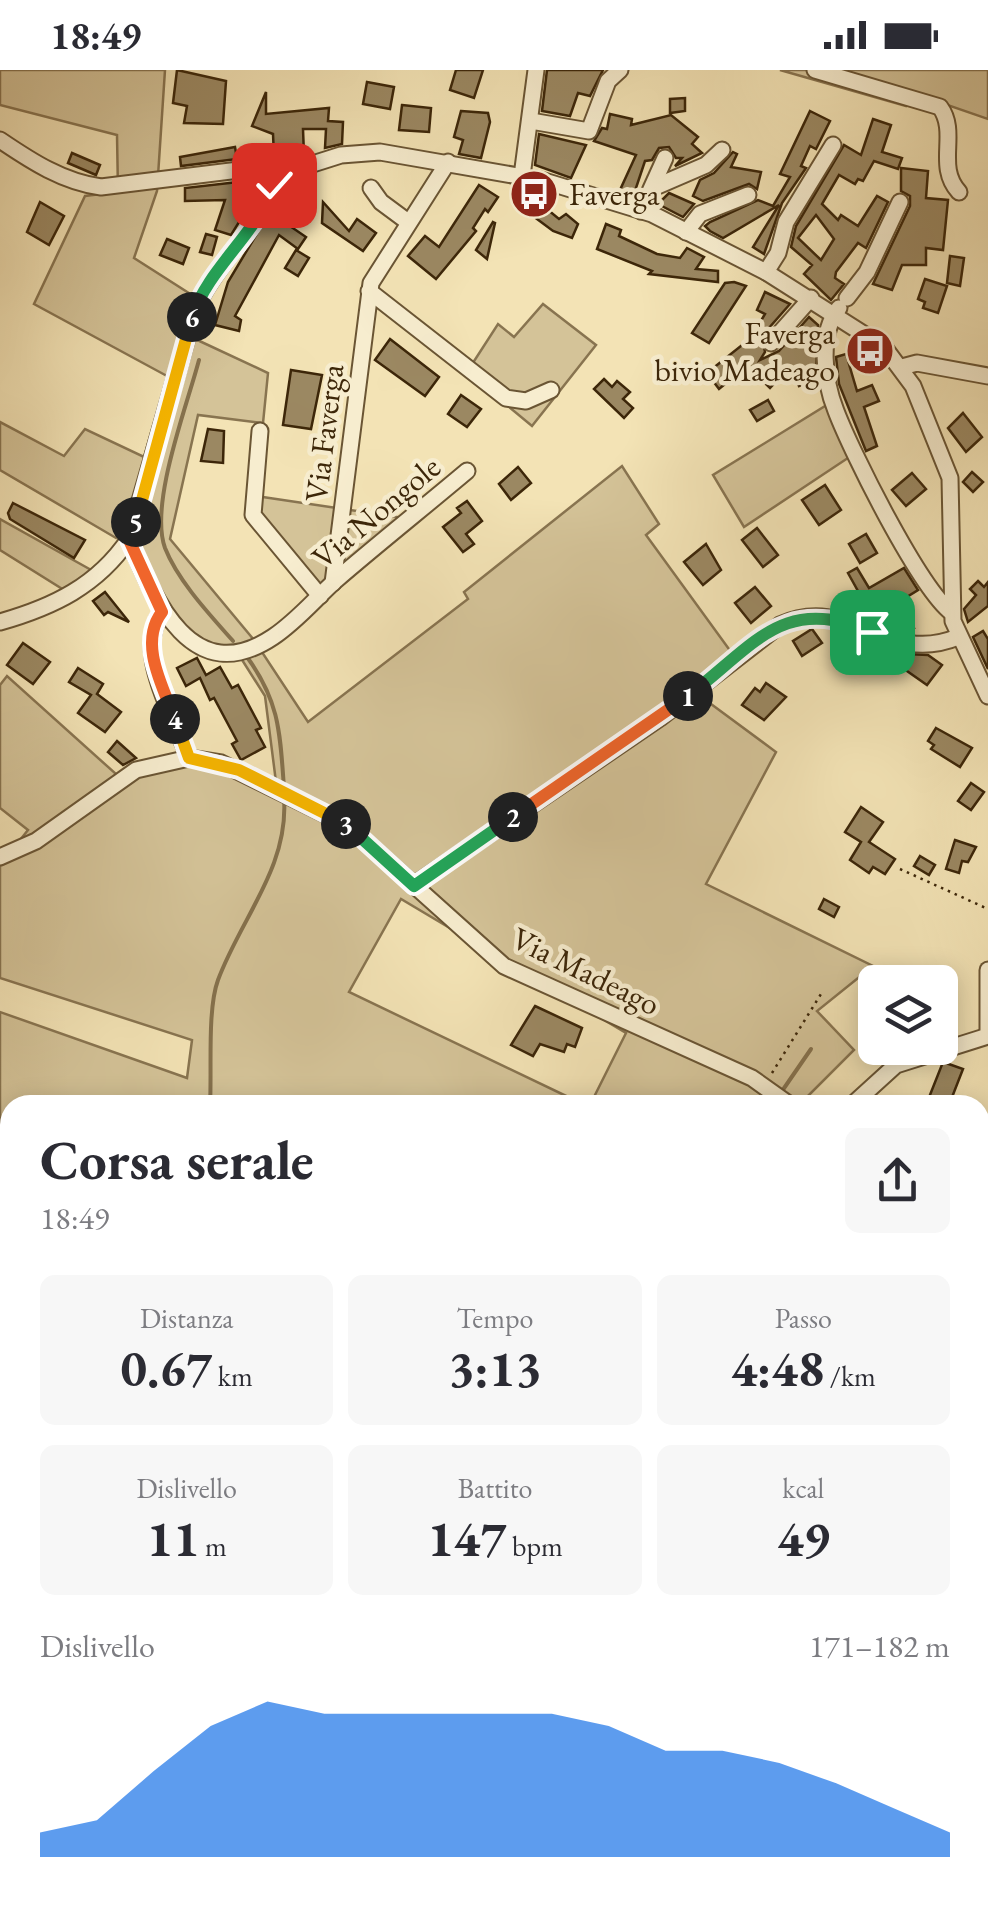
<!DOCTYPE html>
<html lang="it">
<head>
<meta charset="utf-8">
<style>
	:root { --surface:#fff; --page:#f7f7f7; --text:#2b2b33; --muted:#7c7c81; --accent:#1a73e8 }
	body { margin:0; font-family:"EB Garamond",serif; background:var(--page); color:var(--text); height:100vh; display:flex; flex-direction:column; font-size:38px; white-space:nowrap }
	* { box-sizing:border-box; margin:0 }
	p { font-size:32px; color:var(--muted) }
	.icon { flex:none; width:55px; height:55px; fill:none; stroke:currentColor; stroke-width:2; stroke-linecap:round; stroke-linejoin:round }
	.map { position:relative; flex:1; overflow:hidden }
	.side { position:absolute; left:0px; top:1025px; width:990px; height:810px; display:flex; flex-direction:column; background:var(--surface); border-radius:30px 30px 0 0; box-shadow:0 5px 25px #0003 }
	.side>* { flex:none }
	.buttons { position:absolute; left:858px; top:895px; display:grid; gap:20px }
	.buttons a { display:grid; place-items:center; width:100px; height:100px; border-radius:15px; background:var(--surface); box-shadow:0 5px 25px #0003; font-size:50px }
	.pin { position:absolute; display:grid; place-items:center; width:85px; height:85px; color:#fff; margin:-42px; border-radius:20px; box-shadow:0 5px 15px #0006 }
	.km { position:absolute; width:50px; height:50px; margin:-25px; border-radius:50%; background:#222; color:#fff; font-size:28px; line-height:50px; text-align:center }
	.round { display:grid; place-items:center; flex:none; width:105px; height:105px; border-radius:15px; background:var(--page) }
	.summary { display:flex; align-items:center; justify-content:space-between; height:170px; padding:0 40px }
	h1 { font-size:55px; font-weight:700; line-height:75px }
	.figures { display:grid; grid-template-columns:repeat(3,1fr); gap:15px; height:170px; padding:10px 40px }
	.figures div { display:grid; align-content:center; border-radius:15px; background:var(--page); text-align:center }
	.figures b { font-size:50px; font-weight:700 }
	.figures small { font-size:28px; font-weight:400 }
	.figures p { font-size:28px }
	.chart { height:280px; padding:20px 40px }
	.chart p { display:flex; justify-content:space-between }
	.chart svg { width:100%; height:180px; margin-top:10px; fill:var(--accent); opacity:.7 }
	.status { display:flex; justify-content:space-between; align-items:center; height:70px; padding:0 50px; background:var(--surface); direction:ltr }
	.status svg { height:28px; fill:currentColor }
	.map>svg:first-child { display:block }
	.green { fill:#d4c398; stroke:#887450; stroke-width:2.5 }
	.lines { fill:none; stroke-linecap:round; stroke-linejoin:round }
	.stream { stroke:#85714d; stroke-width:4 }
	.building { fill:#9b8862; stroke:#3c2609; stroke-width:2.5; fill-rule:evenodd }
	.minor-casing { stroke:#6a5534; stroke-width:19 }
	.path { stroke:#3c2609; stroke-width:2.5; stroke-dasharray:2.5 5; stroke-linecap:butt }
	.minor { stroke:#f7edcf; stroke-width:15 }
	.split-1-casing { stroke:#fff; stroke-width:20 }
	.split-2-casing { stroke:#fff; stroke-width:20 }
	.split-3-casing { stroke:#fff; stroke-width:20 }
	.split-4-casing { stroke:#fff; stroke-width:20 }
	.split-5-casing { stroke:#fff; stroke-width:20 }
	.split-6-casing { stroke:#fff; stroke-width:20 }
	.split-7-casing { stroke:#fff; stroke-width:20 }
	.split-1 { stroke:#22a559; stroke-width:12 }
	.split-2 { stroke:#f0652b; stroke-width:12 }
	.split-3 { stroke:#22a559; stroke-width:12 }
	.split-4 { stroke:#f5b400; stroke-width:12 }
	.split-5 { stroke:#f0652b; stroke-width:12 }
	.split-6 { stroke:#f5b400; stroke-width:12 }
	.split-7 { stroke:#22a559; stroke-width:12 }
	.labels { text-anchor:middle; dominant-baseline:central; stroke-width:9; stroke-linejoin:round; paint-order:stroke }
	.poi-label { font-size:32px; fill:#3c2609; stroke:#f7edcf; text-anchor:start }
	.street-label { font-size:32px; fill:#3c2609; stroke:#f7edcf }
</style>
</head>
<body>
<div class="status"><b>18:49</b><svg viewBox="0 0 49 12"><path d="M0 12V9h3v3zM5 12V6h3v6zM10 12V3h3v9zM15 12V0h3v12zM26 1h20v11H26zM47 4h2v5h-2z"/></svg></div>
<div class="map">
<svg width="988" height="1835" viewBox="0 0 988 1835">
	<rect width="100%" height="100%" fill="#f3e3b5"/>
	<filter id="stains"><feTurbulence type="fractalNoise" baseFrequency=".002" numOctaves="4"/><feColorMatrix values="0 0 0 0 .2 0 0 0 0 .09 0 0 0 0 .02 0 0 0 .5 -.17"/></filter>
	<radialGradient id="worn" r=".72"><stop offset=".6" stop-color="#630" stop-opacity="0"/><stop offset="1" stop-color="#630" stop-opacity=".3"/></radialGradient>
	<g class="green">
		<path d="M0 0H165L157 121 134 188 206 234 193 268 268 303 263 353 198 345 170 469 254 570 308 652 468 529 464 522 622 396 659 454 646 465 734 586 692 620 776 682 706 814 873 896 817 941 854 980 799 1035H590L626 963 401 829 349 922 585 1035H10V1595L0 1602V942L187 1008 192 970 0 908V795L28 760 0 738V615L7 606 117 705 201 684 276 712 265 626 239 585 203 571 178 553 125 457 116 468 0 400V352L64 386 85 359 144 387 167 306 34 234 85 126 118 122 117 65 0 35Z"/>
		<path d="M780 0H988V49L913 23 906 36Z"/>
		<path d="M543 234 596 275 532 356 467 302 498 254 514 267Z"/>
		<path d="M830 333 860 380 744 457 713 405Z"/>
		<path d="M256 426 404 448 317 522 256 447Z"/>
		<path d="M0 449 93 501 64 520 0 480Z"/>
		<path d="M984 1054 988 1055V1477L980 1475V1062Z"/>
		<path d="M980 1610 988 1612V1835L555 1834 559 1825H980Z"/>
		<path d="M10 1647V1739L0 1729V1656Z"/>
		<path d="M10 1797V1825H496L492 1835H0V1804Z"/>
	</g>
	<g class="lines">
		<g class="stream">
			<path d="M199 290C187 336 149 434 165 478 178 511 210 545 233 571"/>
			<path d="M247 587C280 632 280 664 284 718"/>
			<path d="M780 1024 811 979"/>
			<path d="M210 1035C212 1001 207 940 218 910 241 848 289 797 284 728"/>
			<path d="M0 1452 10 1431"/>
			<path d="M0 1580 10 1572"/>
		</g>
	</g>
	<g class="building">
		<path d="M177 0 226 11 223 54 184 53 187 36 173 33Z"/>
		<path d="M456 0H483L474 28 450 20Z"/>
		<path d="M547 0H603L590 26 578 23 570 46 542 41Z"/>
		<path d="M367 12 394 17 390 39 363 34Z"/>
		<path d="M266 22V44L329 38 328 51 343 52 342 74 325 78 326 59H303L304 85 274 87 273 64 252 56Z"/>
		<path d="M685 28V41L670 43V29Z"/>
		<path d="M402 35 431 38 429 62 399 60Z"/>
		<path d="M461 41 488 43 490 52 481 88 459 84 463 70 454 67Z"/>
		<path d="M810 41 830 51 816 79 810 76 801 96 806 98 782 133 764 184 753 177 779 135 723 168 710 161 705 156 710 152 758 130 773 136 790 107 780 104Z"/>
		<path d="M610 44 632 49 631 55 671 45 698 67 692 74 702 83 675 96 682 88H676L669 77 659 78 652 90 645 91 634 124 620 120 636 85 594 71 602 58 607 59Z"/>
		<path d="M873 49 891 55 882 82 902 88 898 99 874 91 863 111 858 109 855 114 839 105 822 134 838 150 841 145 858 156 877 126 888 132 866 178 858 173 836 202 835 208 844 214 831 230 804 204 812 195 791 177 796 156 844 75 861 85ZM816 145 834 169 821 190 798 168Z"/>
		<path d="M539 64 586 75 571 108 535 95Z"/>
		<path d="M235 77 237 89 181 96 180 87Z"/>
		<path d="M733 82 737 84 731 97 761 102 757 119 749 114 703 131 693 126 700 110 714 103Z"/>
		<path d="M72 83 100 95 96 105 68 93Z"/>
		<path d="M901 98 928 101 926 128 948 130 943 180 926 178V195H902L892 220 873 214 910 136V126L901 121Z"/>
		<path d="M305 111 307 143 296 135 284 152 306 167 298 179 279 165 235 246 241 250 239 261 215 255 228 212 282 122Z"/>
		<path d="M238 112H252L241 149 231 165 215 160 225 130 185 131V118Z"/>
		<path d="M479 115 498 127 488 142 485 139 473 158 476 161 436 209 408 186 425 166 439 177Z"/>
		<path d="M669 123 694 134 683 147 658 134Z"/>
		<path d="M40 132 64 146 49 175 27 162Z"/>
		<path d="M323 132 349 161 357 149 376 163 363 181 322 153Z"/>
		<path d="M542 135 559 149 566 144 578 154 572 168 553 161 533 146Z"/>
		<path d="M493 152 495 153 487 189 476 180Z"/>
		<path d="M606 154 621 160 619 166 657 184 680 188 687 178 704 187 696 199 718 201V212L649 204 652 201 597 179Z"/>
		<path d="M206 164 217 167 212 185 200 182Z"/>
		<path d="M167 169 189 178 183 194 160 185Z"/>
		<path d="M296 180 309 188 298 206 285 198Z"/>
		<path d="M950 186 964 188 960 216 947 213Z"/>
		<path d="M925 209 947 216 938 243 923 238 925 232 918 229Z"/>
		<path d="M734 212 746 216 709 273 692 263 725 213Z"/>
		<path d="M765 222 790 234 762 266 765 282 760 290 779 281 809 247 818 255 816 308 799 316 790 297 770 318 747 296 719 319 707 303 751 268 765 244 757 240Z"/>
		<path d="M390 269 439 307 425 326 375 290Z"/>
		<path d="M846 284 857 321 872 315 879 331 864 337 877 376 866 381 839 314 836 287Z"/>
		<path d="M291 300 322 305 311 359 283 355Z"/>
		<path d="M604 309 612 317 617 311 630 322 623 329 633 338 624 348 594 319Z"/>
		<path d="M461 325 481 339 467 357 448 344Z"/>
		<path d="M768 330 774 341 757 351 750 340Z"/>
		<path d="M963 343 982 367 966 382 948 358Z"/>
		<path d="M208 359 224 361 223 393 201 391Z"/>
		<path d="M518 397 531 413 511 430 499 414Z"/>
		<path d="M972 402 983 412 973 422 963 412Z"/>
		<path d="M912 403 926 419 906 436 892 420Z"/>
		<path d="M825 415 841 440 819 455 802 430Z"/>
		<path d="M467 431 482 451 466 464 474 474 463 482 443 457 461 443 457 438Z"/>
		<path d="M13 433 85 470 74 488 10 449 8 443Z"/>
		<path d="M757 458 778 485 763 497 742 470Z"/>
		<path d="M866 464 877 483 860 493 849 474Z"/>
		<path d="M706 474 721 500 703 515 684 492Z"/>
		<path d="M857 498 869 518 904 498 918 520 902 530 914 558 907 561 885 555 876 534 868 539 848 503Z"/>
		<path d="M978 511 984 517 988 512V536L968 552 964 539 976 525 970 519Z"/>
		<path d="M755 517 771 536 751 553 735 533Z"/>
		<path d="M105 522 129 552 108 542 104 545 93 531Z"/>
		<path d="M812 559 822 573 802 586 793 571Z"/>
		<path d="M983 561 988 569V599L973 567Z"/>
		<path d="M23 573 50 592 33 614 7 595Z"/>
		<path d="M906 584 928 585 942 595 927 615 897 594Z"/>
		<path d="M197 588 206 605 220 597 232 618 238 615 261 658 256 660 265 677 241 690 232 674 237 671 214 628 210 630 200 608 186 616 177 598Z"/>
		<path d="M78 598 103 614 97 624 121 642 105 662 78 643 91 625 69 612Z"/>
		<path d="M766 613 786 627 764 650 742 635 755 618 760 622Z"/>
		<path d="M936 658 972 678 960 697 931 679 934 675 928 671Z"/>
		<path d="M117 671 136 688 123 695 108 682Z"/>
		<path d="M971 713 984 722 971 740 958 731Z"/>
		<path d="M861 737 883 752 869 772 895 789 885 804 873 797 869 803 850 790 861 772 845 762Z"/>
		<path d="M955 770 976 777 968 792 962 791 959 803 946 799Z"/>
		<path d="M920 786 935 795 929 805 914 796Z"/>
		<path d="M824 829 839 837 834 847 819 839Z"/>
		<path d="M535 936 582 958 575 977 567 974 564 982 540 974 533 986 511 975Z"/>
		<path d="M943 992 963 999 949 1035H926Z"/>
	</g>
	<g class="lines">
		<g class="minor-casing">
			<g id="minor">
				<path d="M815 0 940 37C959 63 935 96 959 122"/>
				<path d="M531 51 589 61 608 11 620 0"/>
				<path d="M0 70C31 91 63 112 101 117L247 99 300 98 341 85 380 82 541 110 652 144 766 202 884 277 913 316 950 408 953 551 988 626"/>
				<path d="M522 106 536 0"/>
				<path d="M655 117 706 95 722 80"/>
				<path d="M371 118 381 132 408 152"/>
				<path d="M641 141 665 88"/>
				<path d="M686 162 700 144 748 125"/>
				<path d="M766 202 778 183 786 152 833 75"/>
				<path d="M369 221 506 328 526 331 551 320"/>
				<path d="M847 228 867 202 900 132"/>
				<path d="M839 238C818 264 824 311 836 341 852 383 919 517 951 542"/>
				<path d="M771 273 811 228"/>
				<path d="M902 297 917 293 988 306"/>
				<path d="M260 361 253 445 320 526"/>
				<path d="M129 469C154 529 192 621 273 567 297 551 315 529 336 510 379 473 423 438 467 401"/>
				<path d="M333 513 371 213 448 92"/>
				<path d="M162 542C133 580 175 649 189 688"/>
				<path d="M0 552C53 537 97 516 129 469L195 240C217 190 264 156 277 101"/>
				<path d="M0 787 36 771 136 700 189 688 221 693 347 755 504 896 752 1008 790 1035"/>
				<path d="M414 815 660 648 780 555C850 523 885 597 958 567"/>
				<path d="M988 900V960"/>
				<path d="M852 1035 896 995 988 966"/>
				<path d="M980 1455 988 1454"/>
				<path d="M0 1545 10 1541"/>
				<path d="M834 1835 835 1825"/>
			</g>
		</g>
		<g class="path">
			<path d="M900 799 988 839"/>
			<path d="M772 1003 821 924"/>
			<path d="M904 1825 931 1835"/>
		</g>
		<use href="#minor" class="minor"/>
	</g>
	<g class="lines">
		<g class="split-1-casing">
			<path id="split-1" d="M688 626C756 574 783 524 872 562"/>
		</g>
		<g class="split-2-casing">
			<path id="split-2" d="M513 747 688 626"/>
		</g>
		<g class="split-3-casing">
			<path id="split-3" d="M346 754 414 816 513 747"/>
		</g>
		<g class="split-4-casing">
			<path id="split-4" d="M175 649 189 688 239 700 346 754"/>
		</g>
		<g class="split-5-casing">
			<path id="split-5" d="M136 452 129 470 162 542C138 573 163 617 175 649"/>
		</g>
		<g class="split-6-casing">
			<path id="split-6" d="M136 452 192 247"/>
		</g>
		<g class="split-7-casing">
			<path id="split-7" d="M192 247C209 197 256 165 274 115"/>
		</g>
		<use href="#split-1" class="split-1"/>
		<use href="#split-2" class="split-2"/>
		<use href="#split-3" class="split-3"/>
		<use href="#split-4" class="split-4"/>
		<use href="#split-5" class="split-5"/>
		<use href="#split-6" class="split-6"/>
		<use href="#split-7" class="split-7"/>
	</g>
	<defs>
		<g id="bus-disc" transform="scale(2.5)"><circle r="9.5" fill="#8f2418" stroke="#f7edcf"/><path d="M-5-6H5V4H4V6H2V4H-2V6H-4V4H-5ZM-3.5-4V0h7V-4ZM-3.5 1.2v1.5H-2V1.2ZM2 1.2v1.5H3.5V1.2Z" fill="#fff"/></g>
	</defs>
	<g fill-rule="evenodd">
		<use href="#bus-disc" x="534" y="124"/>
		<use href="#bus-disc" x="870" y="281"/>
	</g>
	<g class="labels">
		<g class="poi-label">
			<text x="569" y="124">Faverga</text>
			<text x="835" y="263" text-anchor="end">Faverga<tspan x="835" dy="37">bivio Madeago</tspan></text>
		</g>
		<g class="street-label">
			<text transform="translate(324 363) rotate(-83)">Via Faverga</text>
			<text transform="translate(376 442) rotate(-40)">Via Nongole</text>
			<text transform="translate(586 901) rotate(26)">Via Madeago</text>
		</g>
	</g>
	<rect width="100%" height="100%" filter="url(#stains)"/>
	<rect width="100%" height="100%" fill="url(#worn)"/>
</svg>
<div class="buttons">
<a><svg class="icon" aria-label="layers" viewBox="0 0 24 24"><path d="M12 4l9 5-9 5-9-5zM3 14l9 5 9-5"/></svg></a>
</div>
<div class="pin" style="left:872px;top:562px;background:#1e9e55"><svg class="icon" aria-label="arrive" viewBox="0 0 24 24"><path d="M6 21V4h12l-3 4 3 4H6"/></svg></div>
<div class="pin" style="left:274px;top:115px;background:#d93025"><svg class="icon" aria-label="check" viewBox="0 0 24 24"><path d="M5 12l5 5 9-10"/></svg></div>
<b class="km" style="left:688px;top:626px">1</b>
<b class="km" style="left:513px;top:747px">2</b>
<b class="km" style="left:346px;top:754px">3</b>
<b class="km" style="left:175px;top:649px">4</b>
<b class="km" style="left:136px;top:452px">5</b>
<b class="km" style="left:192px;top:247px">6</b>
<section class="side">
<div class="summary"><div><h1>Corsa serale</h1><p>18:49</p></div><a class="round"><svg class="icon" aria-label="share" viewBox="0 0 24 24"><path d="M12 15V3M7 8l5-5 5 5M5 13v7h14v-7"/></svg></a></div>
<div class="figures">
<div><p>Distanza</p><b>0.67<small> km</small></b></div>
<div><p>Tempo</p><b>3:13</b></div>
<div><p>Passo</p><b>4:48<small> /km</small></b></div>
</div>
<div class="figures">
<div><p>Dislivello</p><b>11<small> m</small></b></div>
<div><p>Battito</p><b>147<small> bpm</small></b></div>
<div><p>kcal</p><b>49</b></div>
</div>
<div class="chart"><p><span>Dislivello</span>171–182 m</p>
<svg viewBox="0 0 160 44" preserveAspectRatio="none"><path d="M0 44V38L10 35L20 23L30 12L40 6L50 9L60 9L70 9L80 9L90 9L100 12L110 18L120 18L130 21L140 26L150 32L160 38V44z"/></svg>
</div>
</section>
</div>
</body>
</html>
